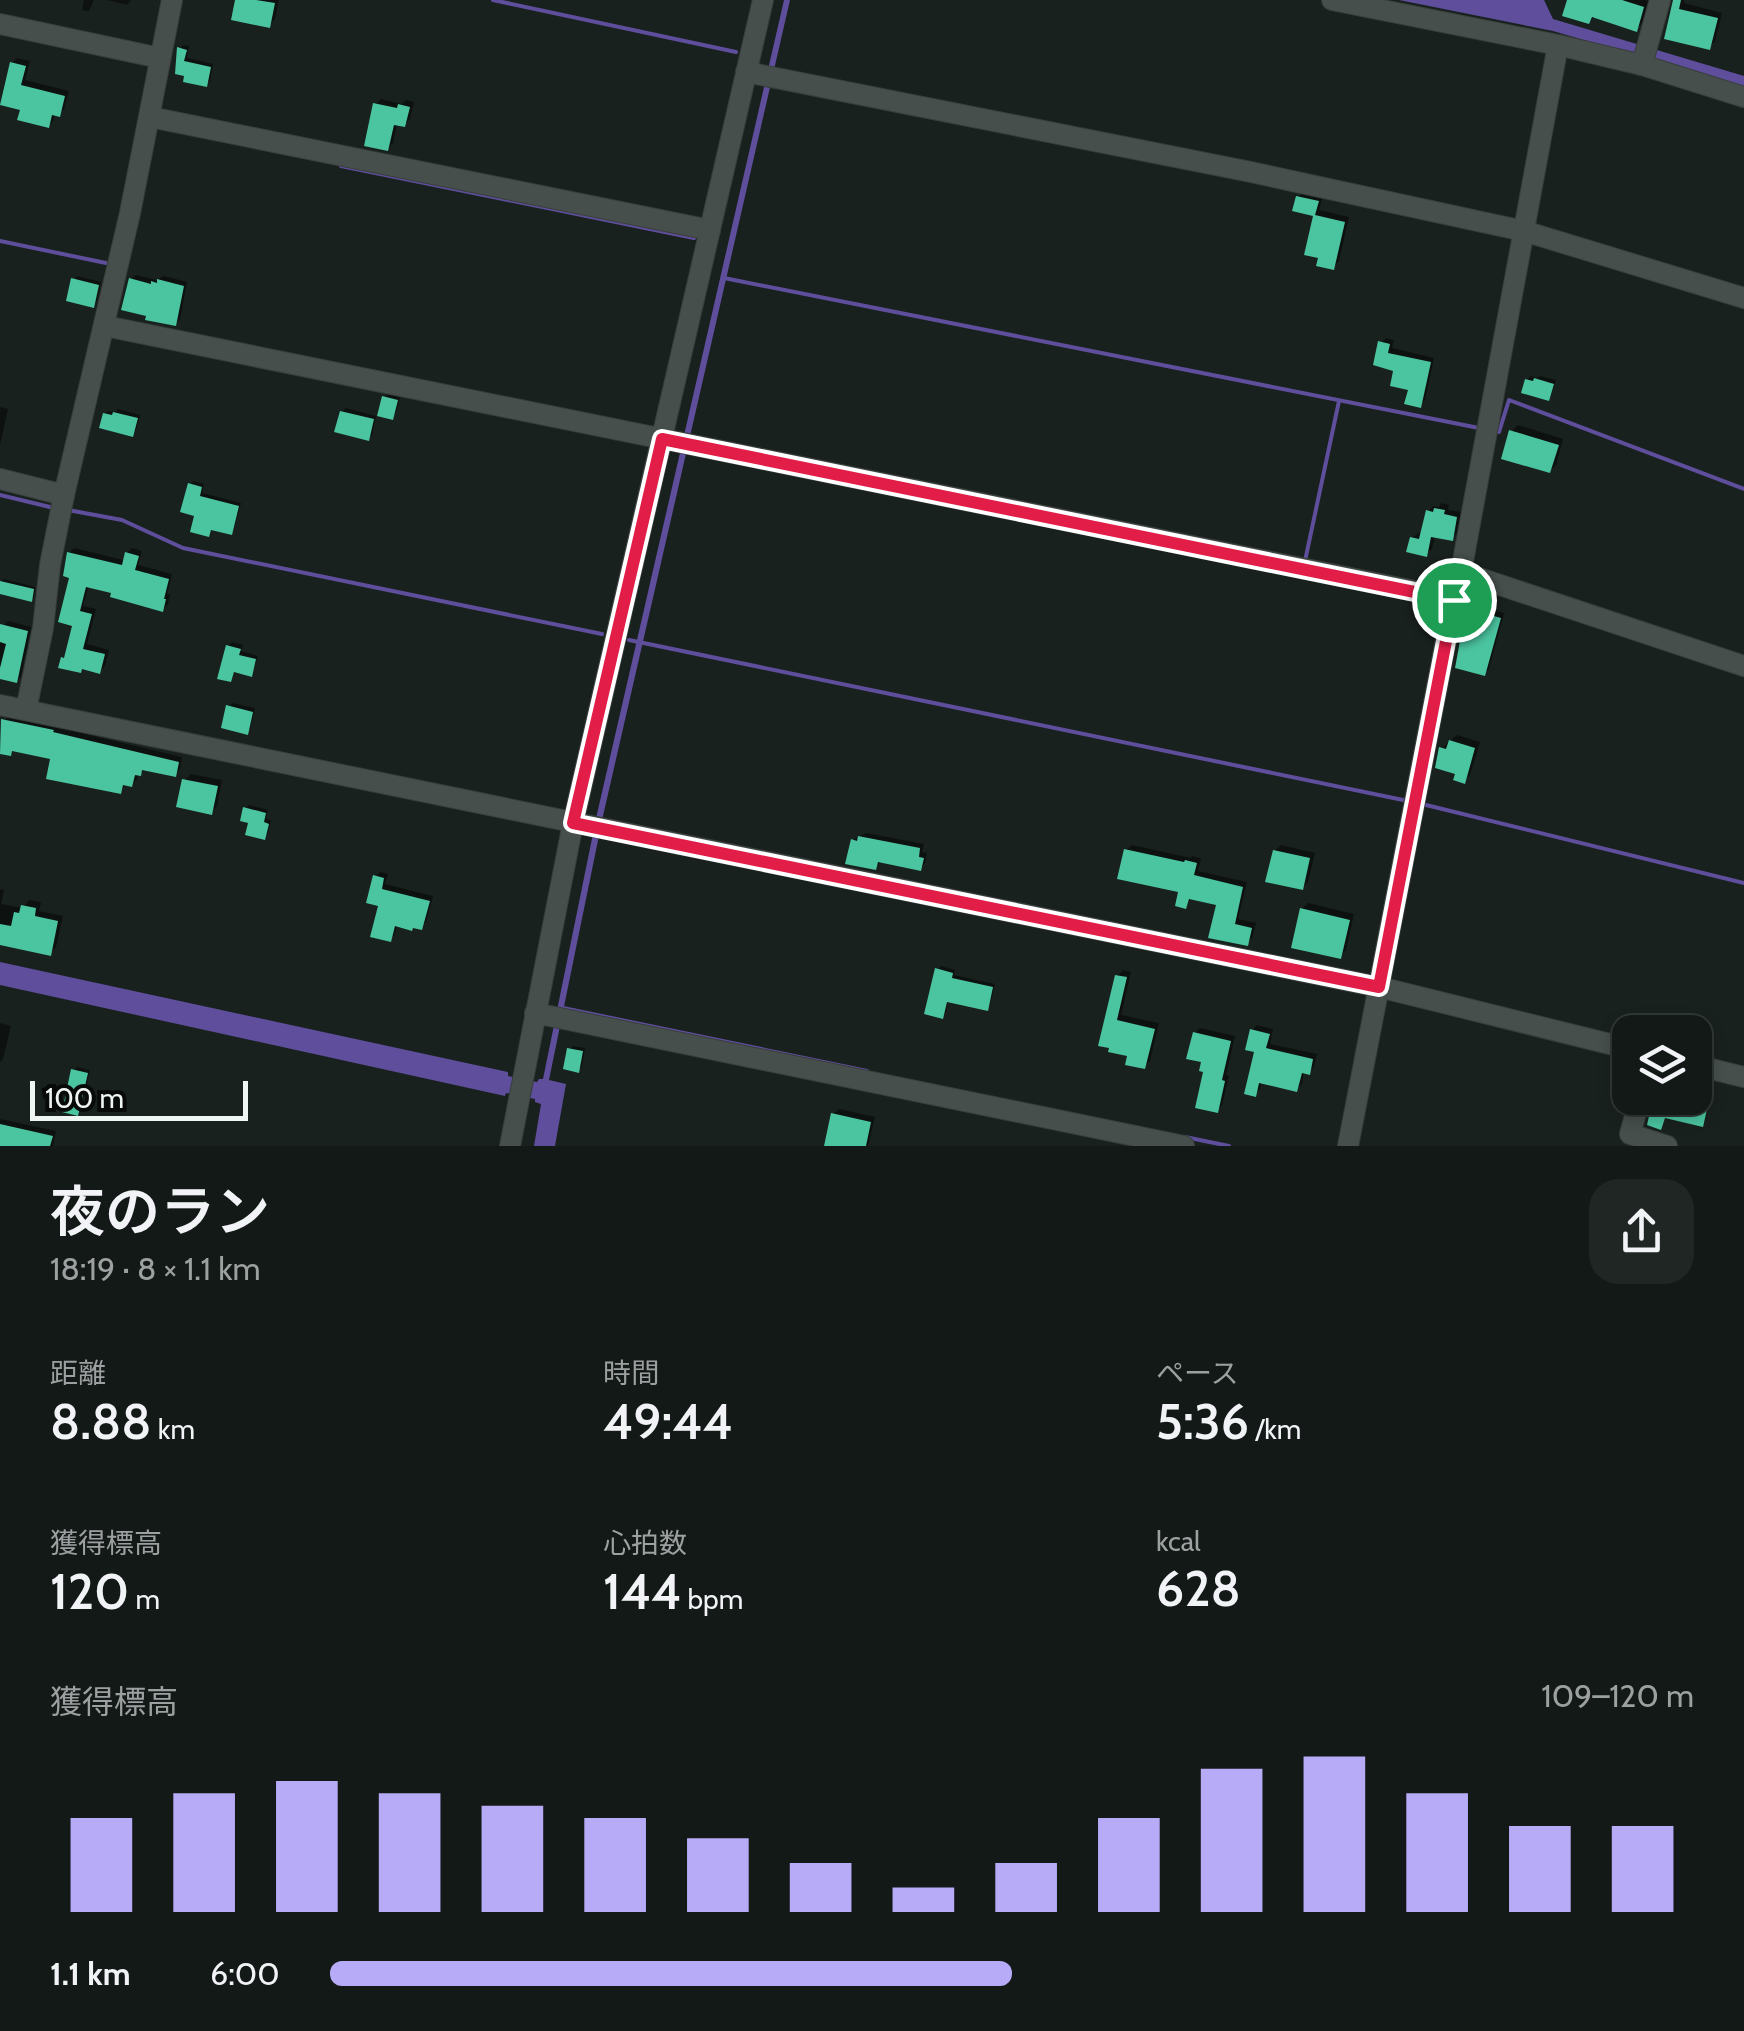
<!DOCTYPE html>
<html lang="ja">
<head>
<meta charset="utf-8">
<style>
	:root { --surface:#131916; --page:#202623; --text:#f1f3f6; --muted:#9da0a1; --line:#323835; --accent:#b7abf8 }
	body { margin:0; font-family:Cabin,"Noto Sans JP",sans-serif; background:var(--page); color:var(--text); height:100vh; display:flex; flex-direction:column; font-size:38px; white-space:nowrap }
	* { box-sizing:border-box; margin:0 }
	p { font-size:32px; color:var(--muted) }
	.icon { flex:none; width:55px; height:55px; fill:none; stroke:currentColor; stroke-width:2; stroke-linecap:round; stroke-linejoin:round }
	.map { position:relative; height:1146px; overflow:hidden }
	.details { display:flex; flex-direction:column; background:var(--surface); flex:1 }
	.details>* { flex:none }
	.tools { position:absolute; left:1612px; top:1015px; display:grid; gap:20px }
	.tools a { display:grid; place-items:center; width:100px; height:100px; border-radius:20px; background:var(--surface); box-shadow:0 5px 15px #0003,0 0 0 2px var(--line); font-size:50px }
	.scale { position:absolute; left:30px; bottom:25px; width:218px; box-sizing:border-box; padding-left:10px; border:5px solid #eff5f2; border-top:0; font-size:28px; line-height:35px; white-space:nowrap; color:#eff5f2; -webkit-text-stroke:8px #070a09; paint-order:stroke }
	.pin { position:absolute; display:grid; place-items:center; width:85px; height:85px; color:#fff; margin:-42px; border:5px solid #fff; border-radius:50%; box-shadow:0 2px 10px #0007 }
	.round { display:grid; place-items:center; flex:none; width:105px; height:105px; border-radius:30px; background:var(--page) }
	.overview { display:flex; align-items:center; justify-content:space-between; height:170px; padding:0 50px }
	h1 { font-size:55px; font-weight:600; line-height:75px }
	.figures { display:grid; grid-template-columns:repeat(3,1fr); gap:15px; height:170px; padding:10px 50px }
	.figures div { display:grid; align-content:center }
	.figures b { font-size:50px; font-weight:600 }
	.figures small { font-size:28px; font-weight:400 }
	.figures p { font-size:28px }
	.chart { height:280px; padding:20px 50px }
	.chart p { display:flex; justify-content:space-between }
	.chart svg { width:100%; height:180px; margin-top:10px; stroke:var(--accent); stroke-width:6 }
	ul { padding:0 50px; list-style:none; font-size:32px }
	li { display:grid; grid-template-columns:160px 120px 1fr; align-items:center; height:75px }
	li i { height:25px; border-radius:12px; background:var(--accent) }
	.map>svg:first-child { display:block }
	.water { fill:#5e4e9c }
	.shadow { fill:#0007 }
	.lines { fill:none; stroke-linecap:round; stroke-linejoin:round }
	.stream { stroke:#5e4e9c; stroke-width:4 }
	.building { fill:#4bc5a0 }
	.minor-casing { stroke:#383e3b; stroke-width:22 }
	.minor { stroke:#464f4c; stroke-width:20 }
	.route-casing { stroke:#fff; stroke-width:20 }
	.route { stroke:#e11d48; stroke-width:12 }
</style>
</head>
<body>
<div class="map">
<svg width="1744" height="1146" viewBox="0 0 1744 1146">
	<rect width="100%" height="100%" fill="#19211e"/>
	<g class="water">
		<path d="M784 0H790L603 816 549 1080 566 1084 555 1146H534L541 1104 535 1102V1099L506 1093 505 1096 0 985V962L508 1072V1076L537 1082 539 1079H543L597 814Z"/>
		<path d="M1399 0H1544L1553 19 1744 76V87L1553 31Z"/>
	</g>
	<g class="shadow">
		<path d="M84 0H94L89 11 82 10Z"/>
		<path d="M107 0H131L127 5Z"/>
		<path d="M238 0H279L275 19 269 25Z"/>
		<path d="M1570 0H1645L1648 1 1642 23 1636 29 1595 16 1589 22Z"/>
		<path d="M1676 0H1684V3L1722 13 1715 41 1709 47 1667 37Z"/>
		<path d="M183 45 189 46 187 58 213 64 210 81 206 84 186 80 179 49Z"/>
		<path d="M17 58 30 61 25 80 69 91 64 109 59 114 55 113 54 120 48 126 23 108 12 63Z"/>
		<path d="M381 99 402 104 406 100 414 102 410 119 405 124 397 123 393 143 387 148 375 105Z"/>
		<path d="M1304 192 1323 196 1319 210 1349 217 1339 261 1333 267 1321 256 1307 253 1316 214 1295 209 1298 197Z"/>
		<path d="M136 275 156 280 164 276 187 282 180 319 175 324 131 279Z"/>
		<path d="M77 276 101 282 97 301 93 305 74 280Z"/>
		<path d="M1386 338 1394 340 1392 348 1434 358 1425 400 1420 405 1381 343Z"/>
		<path d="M1531 376 1537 378 1540 376 1556 380 1551 395 1548 398 1527 380Z"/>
		<path d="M387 394 400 397 396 413 392 417 384 398Z"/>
		<path d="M0 407 8 409 0 445Z"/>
		<path d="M346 408 376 416 372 435 368 438 342 412Z"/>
		<path d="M118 409 140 415 136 430 132 434 105 414 108 411 115 412Z"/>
		<path d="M1518 425 1563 439 1556 465 1549 471 1512 431Z"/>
		<path d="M193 481 204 484 202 493 241 503 234 529 231 532 213 528 209 534 197 514 190 484Z"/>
		<path d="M1442 503 1449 505 1448 510 1461 512 1457 533 1452 538 1435 535 1432 549 1426 554 1412 538 1418 533 1423 534 1428 512 1433 506 1438 507Z"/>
		<path d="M74 548 123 560H125L127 553 132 548 142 551 138 565 172 574 167 594H170L168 604 163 609 114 591 89 585 83 606 96 609 87 644 109 650 105 666 100 671 84 667 80 671 63 658 68 654 75 624 69 553Z"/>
		<path d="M4 579 35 587 34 597 31 599 0 592 1 582Z"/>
		<path d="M1474 604 1504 613 1489 669 1484 674 1469 609Z"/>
		<path d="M8 621 31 627 21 676 17 681 0 677V639L3 626Z"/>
		<path d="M232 642 243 645 241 651 258 656 254 670 251 674 236 670 231 680 228 646Z"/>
		<path d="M232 703 255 708 250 729 247 732 229 706Z"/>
		<path d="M9 716 182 757 180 769 175 774 145 768 138 773 137 779 132 784 126 783 121 791 53 757 15 749 10 753 0 751 4 721Z"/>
		<path d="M1457 735 1480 742 1470 775 1464 781 1442 748Z"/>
		<path d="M191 774 222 780 217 806 211 812 185 780Z"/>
		<path d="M249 805 268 810 266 819 271 820 268 833 265 837 251 821 246 808Z"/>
		<path d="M866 833 924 844 922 852 927 853 925 863 920 869 880 862 875 867 853 840Z"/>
		<path d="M1132 845 1191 858 1192 856 1201 858 1198 871 1247 882 1238 919 1256 923 1252 938 1247 943 1219 903 1192 897 1186 906 1181 890 1126 850Z"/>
		<path d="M1281 845 1315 853 1308 882 1302 888 1275 851Z"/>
		<path d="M380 872 388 874 385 884 433 896 426 922 421 927 397 924 395 934 390 940 375 877Z"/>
		<path d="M0 889 4 890 1 904 23 908 29 900 41 902 39 911 63 916 56 947 50 953 0 942Z"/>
		<path d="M1308 903 1354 914 1346 950 1340 956 1302 909Z"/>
		<path d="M941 966 955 970 954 975 995 984 990 1005 987 1008 948 1000 946 1012 942 1016 937 970Z"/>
		<path d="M1123 970 1131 972 1121 1015 1159 1023 1150 1061 1144 1066 1130 1055 1112 1046 1117 976Z"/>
		<path d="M0 1023 11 1026 3 1059 0 1062Z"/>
		<path d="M1257 1025 1273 1029 1270 1044 1317 1054 1314 1067 1309 1072 1304 1071 1302 1084 1296 1089 1262 1081 1260 1089 1255 1094 1257 1050 1252 1030Z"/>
		<path d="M1200 1028 1235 1036 1226 1075 1229 1076 1222 1105 1217 1110 1195 1033Z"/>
		<path d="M573 1046 585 1048 582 1066 578 1070 570 1050Z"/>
		<path d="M77 1067 90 1070 81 1109 77 1113 73 1071Z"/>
		<path d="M1695 1085 1713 1089 1705 1121 1702 1124 1666 1116 1660 1127 1655 1098H1695Z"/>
		<path d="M839 1109 875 1117 868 1146H844L833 1114Z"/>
		<path d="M0 1119 56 1131 53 1146 0 1144Z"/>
	</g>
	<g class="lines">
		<g class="stream">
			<path d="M493 0 736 52"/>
			<path d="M341 166 694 238"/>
			<path d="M0 241 106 263"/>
			<path d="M724 278 1479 428"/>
			<path d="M1494 431 1499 432 1509 400 1744 489"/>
			<path d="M0 495 54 508"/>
			<path d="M68 510 122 520 183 548 602 634"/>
			<path d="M1305 561 1339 401"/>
			<path d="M629 640 1408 801"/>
			<path d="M1422 804 1744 883"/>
			<path d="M563 1008 867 1071"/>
			<path d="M1185 1137 1229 1146"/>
		</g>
	</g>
	<g class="building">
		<path d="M235 0H256L275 3 270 28 231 20Z"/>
		<path d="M1567 0H1622L1644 7 1637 32 1592 17 1589 24 1562 16Z"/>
		<path d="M1673 0H1681L1679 9 1718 18 1710 50 1664 39Z"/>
		<path d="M177 47 187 50 184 61 211 67 207 87 183 82 184 76 175 74Z"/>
		<path d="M10 62 26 66 21 85 65 96 60 117 52 115 49 128 17 120 20 110 0 105Z"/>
		<path d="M373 103 397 108 398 104 410 107 405 127 394 125 388 151 364 146Z"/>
		<path d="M1296 196 1319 201 1315 215 1345 222 1334 270 1316 266 1318 258 1304 255 1313 216 1292 211Z"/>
		<path d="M71 278 99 285 94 308 66 301Z"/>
		<path d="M129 278 151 284V281L157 283V279L184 286 176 326 145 320 146 316 121 310Z"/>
		<path d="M1378 341 1390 344 1388 353 1431 362 1421 408 1404 404 1408 390 1390 386 1393 371 1373 365Z"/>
		<path d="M1534 378 1554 384 1549 401 1521 393 1525 379 1533 381Z"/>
		<path d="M382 396 398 400 393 420 377 416Z"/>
		<path d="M340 411 374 419 369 441 334 432Z"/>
		<path d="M113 412 138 418 133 437 99 428 103 413 112 415Z"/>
		<path d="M1509 430 1559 445 1550 473 1501 459Z"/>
		<path d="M188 483 202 487 200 496 239 506 232 535 211 530 209 537 190 532 194 516 180 512Z"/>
		<path d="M1434 508 1445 510 1444 514 1457 517 1453 541 1431 537 1427 557 1406 552 1410 537 1419 539 1426 510 1433 512Z"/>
		<path d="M67 552 122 565 125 552 139 556 135 570 169 579 164 599H166L163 612 110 597 111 593 86 587 80 611 92 614 83 649 105 654 100 674 82 669 81 673 58 668 61 657 64 658 72 626 58 622 69 578 63 576Z"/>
		<path d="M0 581 34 589 32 602 0 594Z"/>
		<path d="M1466 608 1501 618 1485 676 1455 668Z"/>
		<path d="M0 624 28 631 17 683 0 679V668L6 644 0 642Z"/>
		<path d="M226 645 241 649 239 655 256 659 252 677 234 672 231 682 217 679Z"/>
		<path d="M226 705 253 712 248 735 221 728Z"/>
		<path d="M1 719 54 730 53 732 179 762 176 777 142 770 141 776 135 775 132 787 123 785 121 794 46 779 50 759 12 751 11 756 0 754Z"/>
		<path d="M1449 740 1475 748 1465 784 1453 780 1455 774 1435 768 1439 747 1446 749Z"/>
		<path d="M182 779 218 786 212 815 176 807Z"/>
		<path d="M243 807 266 813 264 822 269 824 265 840 245 835 248 823 240 821Z"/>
		<path d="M858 836 920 848 919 857 924 858 921 871 878 862 876 870 845 864 851 839 857 841Z"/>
		<path d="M1124 849 1184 862 1185 860 1197 863 1194 875 1243 887 1235 924 1252 928 1248 946 1208 938 1216 905 1189 899 1186 909 1175 906 1178 892 1117 879Z"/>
		<path d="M1273 850 1310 858 1303 890 1265 882Z"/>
		<path d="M373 875 384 878 382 889 430 901 422 930 413 928 412 931 395 926 391 942 370 937 378 906 366 903Z"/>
		<path d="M21 905 36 908 35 916 58 921 51 956 0 945V924L11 926 14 912 19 913Z"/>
		<path d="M1300 908 1350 920 1341 959 1291 948Z"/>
		<path d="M935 968 953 973 952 978 993 987 988 1011 947 1002 943 1019 924 1014Z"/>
		<path d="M1115 975 1127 977 1117 1020 1155 1029 1145 1069 1125 1065 1127 1056 1108 1052 1109 1048 1098 1046Z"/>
		<path d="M1250 1029 1270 1034 1266 1048 1313 1059 1310 1075 1302 1073 1297 1092 1259 1083 1256 1097 1244 1094 1254 1052 1245 1050Z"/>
		<path d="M1193 1032 1231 1041 1222 1080 1225 1081 1218 1113 1195 1108 1203 1072 1199 1071 1201 1062 1186 1059Z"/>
		<path d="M567 1048 583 1051 579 1073 563 1069Z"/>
		<path d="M71 1069 88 1073 78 1116 62 1112Z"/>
		<path d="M1695 1089 1711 1092 1703 1127 1665 1118 1661 1130 1647 1125 1653 1098H1695Z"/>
		<path d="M831 1113 871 1122 866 1146H824Z"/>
		<path d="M0 1124 53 1136 50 1146H0Z"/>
	</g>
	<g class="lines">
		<g class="minor-casing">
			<g id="minor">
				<path d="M1332 0 1558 45 1642 65 1744 97"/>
				<path d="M0 24 160 58"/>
				<path d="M1642 65 1660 0"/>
				<path d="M746 72 1246 171 1524 231 1744 298"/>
				<path d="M150 117 710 230"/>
				<path d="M105 326 1454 599"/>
				<path d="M0 479 64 495"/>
				<path d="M1461 572 1744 666"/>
				<path d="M0 705 1379 987 1630 1049"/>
				<path d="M26 710 43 628 50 565 64 495 130 213 172 0"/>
				<path d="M535 1013 1184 1146"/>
				<path d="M1695 1065 1744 1077"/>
				<path d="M1640 1098 1630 1134 1667 1146"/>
				<path d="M510 1146 573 823 763 0"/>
				<path d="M1348 1146 1454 599 1461 572 1558 45"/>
			</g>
		</g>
		<use href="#minor" class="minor"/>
	</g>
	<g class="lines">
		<g class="route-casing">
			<path id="route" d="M662 439 1454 600 1379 987 573 823Z"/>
		</g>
		<use href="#route" class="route"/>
	</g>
</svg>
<div class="tools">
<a><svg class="icon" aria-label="layers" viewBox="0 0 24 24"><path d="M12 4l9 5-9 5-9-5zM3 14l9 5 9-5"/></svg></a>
</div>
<div class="scale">100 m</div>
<div class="pin" style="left:1454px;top:600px;background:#1e9e55"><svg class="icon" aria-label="arrive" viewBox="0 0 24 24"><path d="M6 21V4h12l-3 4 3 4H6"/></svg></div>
</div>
<section class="details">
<div class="overview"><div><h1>夜のラン</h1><p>18:19 · 8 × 1.1 km</p></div><a class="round"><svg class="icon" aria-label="share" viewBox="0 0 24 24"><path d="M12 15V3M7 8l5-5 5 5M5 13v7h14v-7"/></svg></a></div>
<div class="figures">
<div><p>距離</p><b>8.88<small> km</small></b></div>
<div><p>時間</p><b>49:44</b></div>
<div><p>ペース</p><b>5:36<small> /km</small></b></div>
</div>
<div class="figures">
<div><p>獲得標高</p><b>120<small> m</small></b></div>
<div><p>心拍数</p><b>144<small> bpm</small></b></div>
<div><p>kcal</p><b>628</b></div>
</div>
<div class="chart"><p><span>獲得標高</span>109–120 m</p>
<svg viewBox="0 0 160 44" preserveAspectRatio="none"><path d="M5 44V21M15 44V15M25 44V12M35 44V15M45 44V18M55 44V21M65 44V26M75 44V32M85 44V38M95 44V32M105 44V21M115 44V9M125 44V6M135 44V15M145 44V23M155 44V23"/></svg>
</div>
<ul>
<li><b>1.1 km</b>6:00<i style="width:50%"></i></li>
</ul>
</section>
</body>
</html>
